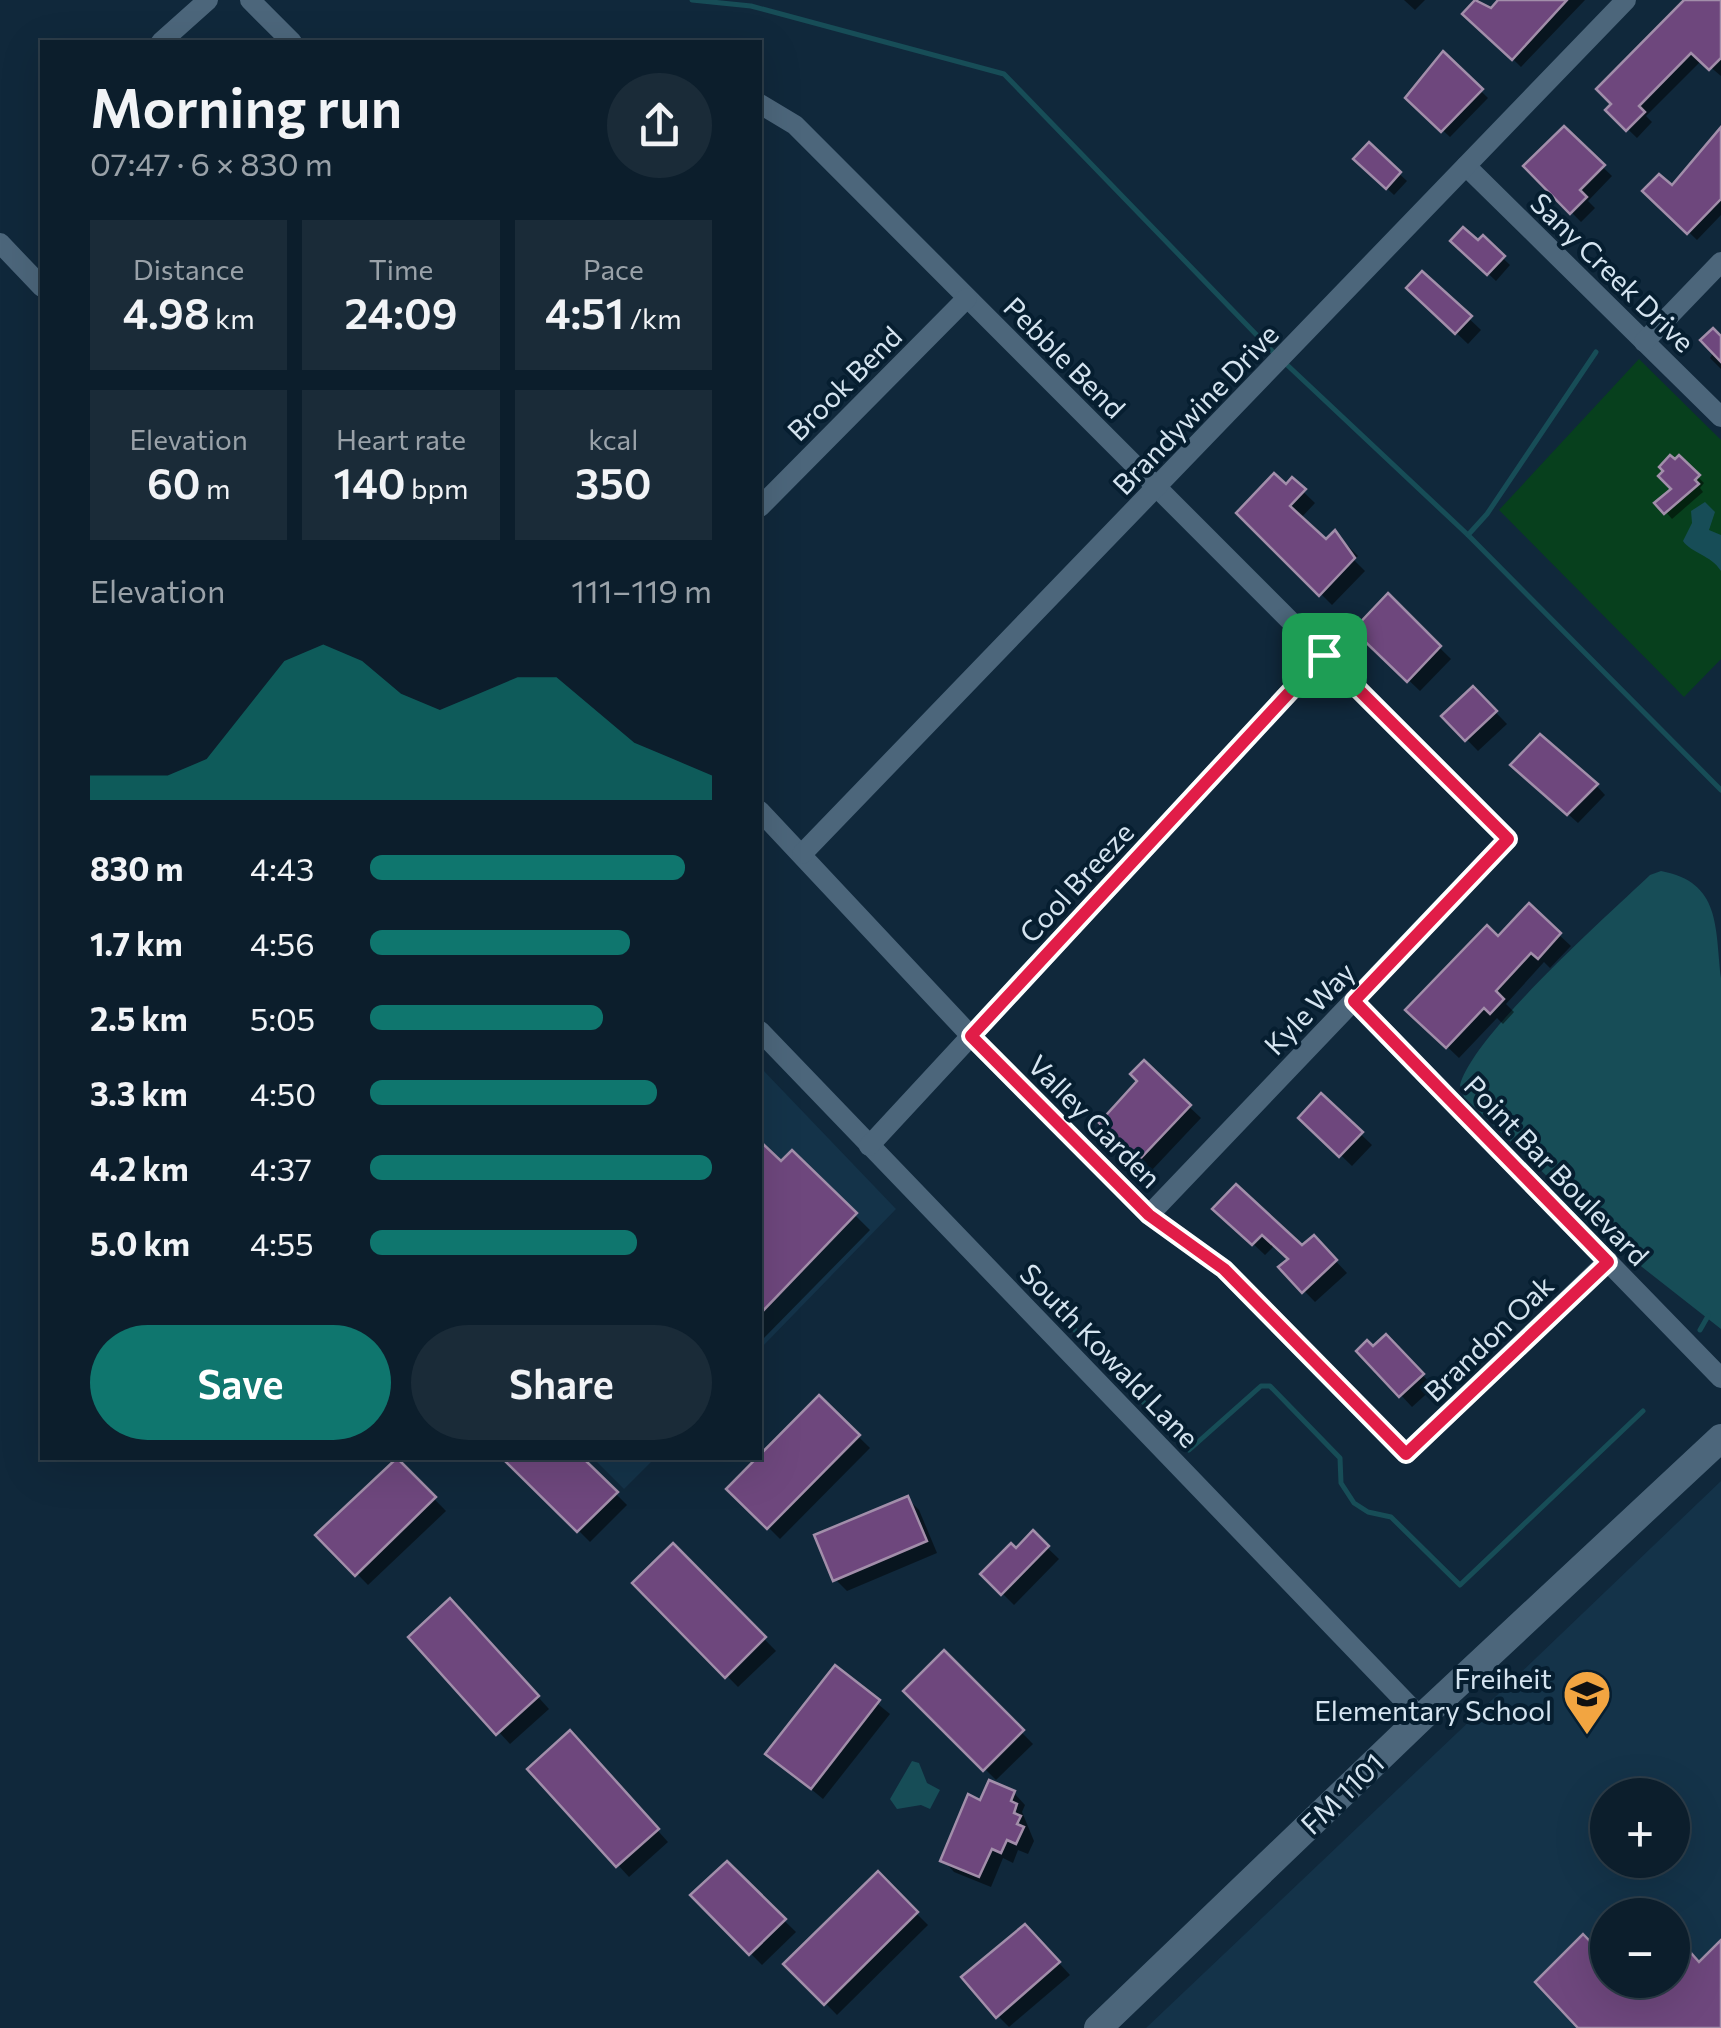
<!DOCTYPE html>
<html lang="en">
<head>
<meta charset="utf-8">
<style>
	:root { --surface:#0c1e2c; --page:#1a2b38; --text:#f1f3f6; --muted:#9aa2a9; --line:#2c3c48; --accent:#0f766e }
	body { margin:0; font-family:Commissioner,sans-serif; background:var(--page); color:var(--text); height:100vh; display:flex; flex-direction:column; font-size:38px; white-space:nowrap }
	* { box-sizing:border-box; margin:0 }
	p { font-size:32px; color:var(--muted) }
	.icon { flex:none; width:55px; height:55px; fill:none; stroke:currentColor; stroke-width:2; stroke-linecap:round; stroke-linejoin:round }
	.map { position:relative; flex:1; overflow:hidden }
	.panel { position:absolute; left:40px; top:40px; width:722px; height:1420px; display:flex; flex-direction:column; background:var(--surface); border-radius:0px; box-shadow:0 10px 40px #0002,0 0 0 2px var(--line) }
	.panel>* { flex:none }
	.buttons { position:absolute; left:1590px; top:1778px; display:grid; gap:20px }
	.buttons a { display:grid; place-items:center; width:100px; height:100px; border-radius:50%; background:var(--surface); box-shadow:0 10px 40px #0002,0 0 0 2px var(--line); font-size:50px }
	.pin { position:absolute; display:grid; place-items:center; width:85px; height:85px; color:#fff; margin:-42px; border-radius:20px; box-shadow:0 5px 15px #0006 }
	.round { display:grid; place-items:center; flex:none; width:105px; height:105px; border-radius:52px; background:var(--page) }
	.head { display:flex; align-items:center; justify-content:space-between; height:170px; padding:0 50px }
	h1 { font-size:55px; font-weight:600; line-height:75px }
	.metrics { display:grid; grid-template-columns:repeat(3,1fr); gap:15px; height:170px; padding:10px 50px }
	.metrics div { display:grid; align-content:center; border-radius:0px; background:var(--page); text-align:center }
	.metrics b { font-size:42px; font-weight:600 }
	.metrics small { font-size:28px; font-weight:400 }
	.metrics p { font-size:28px }
	.chart { height:280px; padding:20px 50px }
	.chart p { display:flex; justify-content:space-between }
	.chart svg { width:100%; height:180px; margin-top:10px; fill:var(--accent); opacity:.7 }
	.button { display:flex; gap:20px; margin-top:auto; padding:20px 50px }
	.button a { flex:1; height:115px; border-radius:60px; background:var(--accent); color:#fff; font-size:40px; font-weight:600; line-height:115px; text-align:center }
	.button a+a { background:var(--page); color:var(--text) }
	ul { padding:0 50px; list-style:none; font-size:32px }
	li { display:grid; grid-template-columns:160px 120px 1fr; align-items:center; height:75px }
	li i { height:25px; border-radius:12px; background:var(--accent) }
	.map>svg:first-child { display:block }
	.built { fill:#143349; fill-rule:evenodd }
	.green { fill:#07401d }
	.water { fill:#174d57 }
	.shadow { fill:#0007 }
	.lines { fill:none; stroke-linecap:round; stroke-linejoin:round }
	.stream { stroke:#174d57; stroke-width:5 }
	.building { fill:#6e477d; stroke:#a28eaa; stroke-width:2.5 }
	.street { stroke:#4c667b; stroke-width:20 }
	.secondary { stroke:#4c667b; stroke-width:28 }
	.route-casing { stroke:#fff; stroke-width:20 }
	.route { stroke:#e11d48; stroke-width:12 }
	.labels { text-anchor:middle; dominant-baseline:central; stroke-width:8; stroke-linejoin:round; paint-order:stroke }
	.street-label { font-size:28px; fill:#d5e4f0; stroke:#061e30 }
	.poi-label { font-size:28px; fill:#d5e4f0; stroke:#061e30; text-anchor:end }
</style>
</head>
<body>
<div class="map">
<svg width="1721" height="2028" viewBox="0 0 1721 2028">
	<rect width="100%" height="100%" fill="#10283b"/>
	<g class="built">
		<path d="M760 1067 896 1209 760 1349Z"/>
		<path d="M593 1458H655L624 1489Z"/>
		<path d="M1721 1481V2028H1146L1514 1679ZM1608 1795H1672V1860H1608ZM1608 1915H1672V1980H1608Z"/>
	</g>
	<path class="green" d="M1639 359 1721 440V659L1684 697 1499 510Z"/>
	<g class="water">
		<path d="M1705 502 1715 512 1709 530 1721 535V571C1711 555 1691 553 1683 541L1692 523 1691 511Z"/>
		<path d="M1661 871C1721 882 1715 927 1721 978V1329L1642 1267 1464 1097 1460 1085C1473 1035 1608 915 1650 875Z"/>
		<path d="M912 1761 919 1763 927 1783 940 1790 930 1809 921 1805 897 1809 890 1799Z"/>
	</g>
	<g class="shadow">
		<path d="M1404 0H1425L1415 10Z"/>
		<path d="M1479 0 1491 12 1502 0H1585L1521 67 1466 13Z"/>
		<path d="M1686 0H1721V76L1702 60 1646 116 1652 122 1637 138 1608 110Z"/>
		<path d="M1444 55 1488 98 1450 137 1408 98Z"/>
		<path d="M1564 130 1612 176 1588 201 1595 208 1581 222 1526 166Z"/>
		<path d="M1721 143V215L1697 240 1646 191 1672 189Z"/>
		<path d="M1369 146 1407 181 1394 195 1356 159Z"/>
		<path d="M1483 239 1510 265 1496 281 1454 241 1478 244Z"/>
		<path d="M1422 274 1481 330 1468 344 1409 288Z"/>
		<path d="M1721 339V369L1710 358Z"/>
		<path d="M1679 458 1704 483 1700 488 1703 492 1672 519 1658 503 1674 489Z"/>
		<path d="M1292 481 1315 503 1300 519 1326 542 1335 533 1358 556 1354 560 1365 571 1332 605 1240 513Z"/>
		<path d="M1388 597 1451 659 1420 691 1356 630Z"/>
		<path d="M1473 689 1507 724 1478 751 1444 716Z"/>
		<path d="M1523 774 1596 785 1605 795 1578 823Z"/>
		<path d="M1529 907 1571 946 1550 968 1544 962 1506 1004 1514 1012 1503 1024 1497 1018 1459 1058 1409 1010 1498 940Z"/>
		<path d="M1144 1064 1201 1118 1152 1170 1103 1123 1140 1081Z"/>
		<path d="M1322 1097 1372 1145 1352 1166 1302 1118Z"/>
		<path d="M760 1144 781 1164 792 1153 870 1230 760 1342Z"/>
		<path d="M1216 1209 1302 1249 1314 1238 1347 1273 1315 1302 1282 1268 1291 1259 1275 1245 1265 1255Z"/>
		<path d="M1386 1337 1434 1387 1412 1407 1360 1351 1373 1349Z"/>
		<path d="M819 1398 870 1448 780 1539 730 1489Z"/>
		<path d="M506 1458H580L627 1505 590 1542Z"/>
		<path d="M396 1460 446 1511 368 1585 319 1535Z"/>
		<path d="M908 1499 919 1510 937 1553 847 1591 835 1579Z"/>
		<path d="M1033 1534 1059 1559 1014 1605 983 1574Z"/>
		<path d="M673 1547 776 1651 738 1687 636 1583Z"/>
		<path d="M462 1613 549 1709 510 1744 411 1637Z"/>
		<path d="M944 1654 1033 1744 996 1780 907 1691Z"/>
		<path d="M835 1669 890 1714 823 1799 769 1754Z"/>
		<path d="M581 1745 668 1842 629 1877 618 1865Z"/>
		<path d="M1014 1793 1025 1805 1022 1812 1034 1841 1028 1854 1018 1850 1013 1863 1003 1858 991 1887 954 1872 943 1860 982 1803Z"/>
		<path d="M727 1865 796 1932 762 1965 693 1895Z"/>
		<path d="M878 1875 928 1925 837 2015 787 1964Z"/>
		<path d="M1037 1939 1070 1975 1009 2027 998 2016Z"/>
	</g>
	<g class="lines">
		<g class="stream">
			<path d="M692 0 751 6 1004 74 1276 355"/>
			<path d="M1284 362 1468 535 1721 790"/>
			<path d="M1468 535 1487 514 1596 352"/>
			<path d="M1030 1283 1189 1450 1261 1386H1270L1340 1458 1341 1483 1354 1503 1368 1512 1391 1517 1460 1585 1643 1411"/>
			<path d="M1700 1330 1708 1316"/>
		</g>
	</g>
	<g class="building">
		<path d="M1475 0 1491 8 1498 0H1567L1512 60 1462 14Z"/>
		<path d="M1684 0H1721V58L1709 70 1691 53 1639 106 1645 112 1626 131 1605 110 1611 104 1596 89Z"/>
		<path d="M1443 51 1483 89 1441 132 1405 98Z"/>
		<path d="M1564 126 1605 165 1580 190 1587 197 1570 214 1523 166Z"/>
		<path d="M1721 127V199L1687 234 1642 191 1659 174 1672 185Z"/>
		<path d="M1369 142 1401 172 1386 189 1353 159Z"/>
		<path d="M1463 227 1478 240 1483 235 1505 256 1487 275 1450 241Z"/>
		<path d="M1422 271 1472 316 1455 334 1406 288Z"/>
		<path d="M1713 328 1721 336V362L1700 340Z"/>
		<path d="M1670 455 1675 459 1679 455 1700 475 1695 480 1699 484 1664 514 1654 503 1671 489 1658 476 1663 471 1659 467Z"/>
		<path d="M1274 473 1286 484 1292 477 1306 489 1290 506 1326 539 1335 530 1355 558 1319 596 1236 513Z"/>
		<path d="M1388 593 1441 646 1407 682 1353 630Z"/>
		<path d="M1473 686 1497 711 1465 741 1441 716Z"/>
		<path d="M1540 734 1598 784 1567 815 1510 765Z"/>
		<path d="M1529 903 1561 933 1538 959 1531 953 1496 991 1504 999 1490 1014 1484 1008 1446 1048 1405 1010 1487 925 1498 936Z"/>
		<path d="M1144 1060 1191 1105 1139 1160 1099 1123 1137 1081 1130 1074Z"/>
		<path d="M1321 1093 1363 1132 1339 1157 1298 1118Z"/>
		<path d="M760 1141 781 1161 792 1150 857 1213 760 1314Z"/>
		<path d="M1236 1184 1302 1245 1314 1235 1337 1260 1302 1293 1278 1267 1288 1259 1262 1235 1252 1245 1212 1209Z"/>
		<path d="M1386 1334 1424 1374 1399 1397 1356 1351 1367 1340 1373 1346Z"/>
		<path d="M819 1395 860 1435 767 1529 726 1489Z"/>
		<path d="M397 1458 436 1497 355 1576 315 1535Z"/>
		<path d="M502 1458H583L618 1492 577 1532Z"/>
		<path d="M908 1496 927 1541 833 1581 814 1535Z"/>
		<path d="M1033 1530 1049 1546 1001 1595 980 1574 1011 1543 1016 1548Z"/>
		<path d="M673 1543 766 1637 725 1678 632 1583Z"/>
		<path d="M450 1598 539 1696 496 1735 408 1637Z"/>
		<path d="M944 1650 1024 1730 983 1771 903 1691Z"/>
		<path d="M835 1665 880 1700 811 1789 765 1754Z"/>
		<path d="M570 1730 659 1829 616 1867 527 1769Z"/>
		<path d="M989 1780 1015 1791 1011 1801 1017 1804 1014 1813 1021 1816 1017 1824 1024 1827 1016 1844 1007 1840 1001 1853 992 1849 979 1877 940 1861 968 1794 980 1800Z"/>
		<path d="M727 1861 786 1919 749 1955 690 1895Z"/>
		<path d="M878 1871 918 1912 824 2005 783 1964Z"/>
		<path d="M1025 1924 1060 1962 996 2018 961 1977Z"/>
		<path d="M1583 1934 1608 1960V1980H1626L1636 1990 1646 1980H1672V1955L1684 1945 1699 1962 1721 1940V2028H1578L1535 1982Z"/>
	</g>
	<g class="lines">
		<g class="street">
			<path d="M250 0 292 42"/>
			<path d="M161 42 208 0"/>
			<path d="M760 104 795 125 1508 839 1149 1215"/>
			<path d="M1466 166 1721 417"/>
			<path d="M0 243 42 287"/>
			<path d="M1644 342 1721 262"/>
			<path d="M760 507 967 298"/>
			<path d="M760 811 971 1036 1149 1215 1224 1269 1406 1454 1608 1261"/>
			<path d="M802 854 1626 0"/>
			<path d="M1354 1001 1721 1378"/>
			<path d="M760 1031 1421 1718"/>
			<path d="M869 1146 1324 655"/>
		</g>
		<path class="secondary" d="M1098 2028 1421 1718 1721 1438"/>
	</g>
	<g class="lines">
		<g class="route-casing">
			<path id="route" d="M1324 655 1508 839 1354 1001 1608 1262 1406 1454 1224 1269 1149 1215 971 1036Z"/>
		</g>
		<use href="#route" class="route"/>
	</g>
	<defs>
		<g id="school-pin" transform="scale(2.5)"><path d="M0 17L-7.5 6A9.5 9.5 0 1 1 7.5 6Z" fill="#f2a541" stroke="#061e30"/><path d="M0-5L7-2L0 1L-7-2ZM-4 1L0 2.5L4 1V4Q0 6-4 4Z" fill="#111"/></g>
	</defs>
	<g fill-rule="evenodd">
		<use href="#school-pin" x="1587" y="1694"/>
	</g>
	<g class="labels">
		<g class="street-label">
			<text transform="translate(1613 272) rotate(44)">Sany Creek Drive</text>
			<text transform="translate(1065 357) rotate(45)">Pebble Bend</text>
			<text transform="translate(844 383) rotate(-45)">Brook Bend</text>
			<text transform="translate(1195 409) rotate(-46)">Brandywine Drive</text>
			<text transform="translate(1076 882) rotate(-47)">Cool Breeze</text>
			<text transform="translate(1309 1008) rotate(-46)">Kyle Way</text>
			<text transform="translate(1095 1121) rotate(45)">Valley Garden</text>
			<text transform="translate(1557 1170) rotate(46)">Point Bar Boulevard</text>
			<text transform="translate(1488 1338) rotate(-44)">Brandon Oak</text>
			<text transform="translate(1110 1355) rotate(46)">South Kowald Lane</text>
			<text transform="translate(1342 1793) rotate(-44)">FM 1101</text>
		</g>
		<g class="poi-label">
			<text x="1552" y="1678">Freiheit<tspan x="1552" dy="32">Elementary School</tspan></text>
		</g>
	</g>
</svg>
<div class="buttons">
<a>+</a>
<a>−</a>
</div>
<div class="pin" style="left:1324px;top:655px;background:#1e9e55"><svg class="icon" aria-label="arrive" viewBox="0 0 24 24"><path d="M6 21V4h12l-3 4 3 4H6"/></svg></div>
<section class="panel">
<div class="head"><div><h1>Morning run</h1><p>07:47 · 6 × 830 m</p></div><a class="round"><svg class="icon" aria-label="share" viewBox="0 0 24 24"><path d="M12 15V3M7 8l5-5 5 5M5 13v7h14v-7"/></svg></a></div>
<div class="metrics">
<div><p>Distance</p><b>4.98<small> km</small></b></div>
<div><p>Time</p><b>24:09</b></div>
<div><p>Pace</p><b>4:51<small> /km</small></b></div>
</div>
<div class="metrics">
<div><p>Elevation</p><b>60<small> m</small></b></div>
<div><p>Heart rate</p><b>140<small> bpm</small></b></div>
<div><p>kcal</p><b>350</b></div>
</div>
<div class="chart"><p><span>Elevation</span>111–119 m</p>
<svg viewBox="0 0 160 44" preserveAspectRatio="none"><path d="M0 44V38L10 38L20 38L30 34L40 22L50 10L60 6L70 10L80 18L90 22L100 18L110 14L120 14L130 22L140 30L150 34L160 38V44z"/></svg>
</div>
<ul>
<li><b>830 m</b>4:43<i style="width:92%"></i></li>
<li><b>1.7 km</b>4:56<i style="width:76%"></i></li>
<li><b>2.5 km</b>5:05<i style="width:68%"></i></li>
<li><b>3.3 km</b>4:50<i style="width:84%"></i></li>
<li><b>4.2 km</b>4:37<i style="width:100%"></i></li>
<li><b>5.0 km</b>4:55<i style="width:78%"></i></li>
</ul>
<div class="button"><a>Save</a><a>Share</a></div>
</section>
</div>
</body>
</html>
